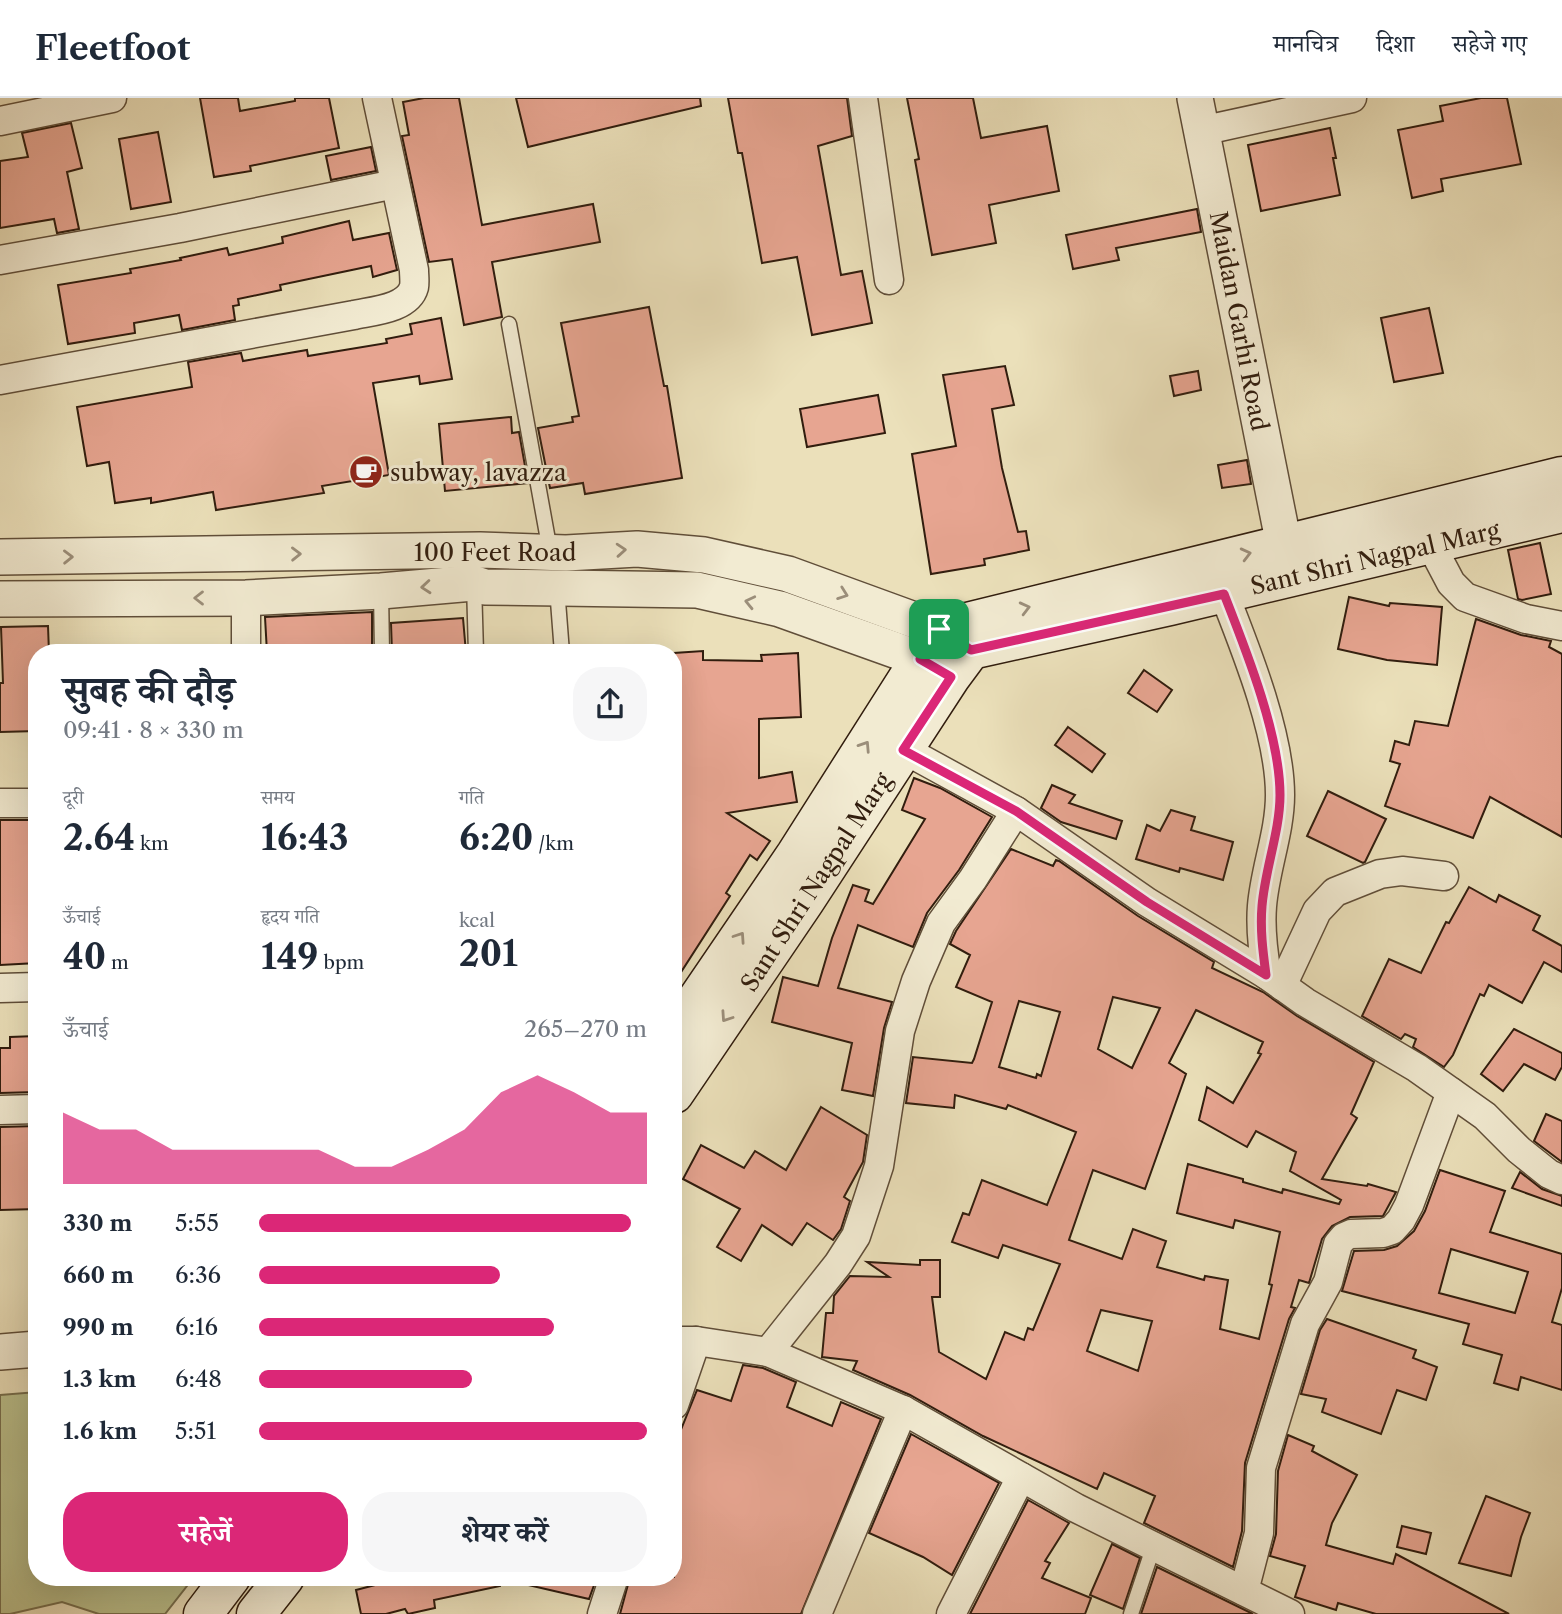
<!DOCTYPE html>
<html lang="hi">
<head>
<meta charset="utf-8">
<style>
	:root { --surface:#fff; --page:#f6f6f7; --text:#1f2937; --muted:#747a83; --line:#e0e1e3; --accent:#db2777 }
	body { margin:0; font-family:"Libre Caslon Text","Noto Serif Devanagari",serif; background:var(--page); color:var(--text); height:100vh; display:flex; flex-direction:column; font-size:26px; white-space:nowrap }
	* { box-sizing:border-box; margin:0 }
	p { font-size:23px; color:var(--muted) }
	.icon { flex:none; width:38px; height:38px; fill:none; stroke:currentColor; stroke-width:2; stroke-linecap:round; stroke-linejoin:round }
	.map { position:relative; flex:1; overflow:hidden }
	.drawer { position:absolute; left:28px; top:546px; width:654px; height:942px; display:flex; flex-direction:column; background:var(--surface); border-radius:28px; box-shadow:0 7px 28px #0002 }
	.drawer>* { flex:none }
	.pin { position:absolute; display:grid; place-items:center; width:60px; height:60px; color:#fff; margin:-30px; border-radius:14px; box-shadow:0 4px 10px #0006 }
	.round { display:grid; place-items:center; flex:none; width:74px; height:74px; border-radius:28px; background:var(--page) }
	.overview { display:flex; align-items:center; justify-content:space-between; height:119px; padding:0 35px }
	h1 { font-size:38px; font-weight:700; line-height:52px }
	.metrics { display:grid; grid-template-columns:repeat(3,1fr); gap:10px; height:119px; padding:7px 35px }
	.metrics div { display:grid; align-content:center }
	.metrics b { font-size:35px; font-weight:700 }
	.metrics small { font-size:19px; font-weight:400 }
	.metrics p { font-size:19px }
	.chart { height:196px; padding:14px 35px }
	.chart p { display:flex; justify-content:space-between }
	.chart svg { width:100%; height:126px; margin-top:7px; fill:var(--accent); opacity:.7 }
	.cta { display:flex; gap:14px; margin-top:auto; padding:14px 35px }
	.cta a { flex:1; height:80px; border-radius:28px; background:var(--accent); color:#fff; font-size:28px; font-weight:700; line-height:80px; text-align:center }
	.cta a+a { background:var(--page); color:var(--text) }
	ul { padding:0 35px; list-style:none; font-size:23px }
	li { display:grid; grid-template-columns:112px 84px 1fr; align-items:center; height:52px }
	li i { height:18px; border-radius:9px; background:var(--accent) }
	header { display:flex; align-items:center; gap:42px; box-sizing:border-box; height:98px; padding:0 35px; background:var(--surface); border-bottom:2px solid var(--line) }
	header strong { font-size:33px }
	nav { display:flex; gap:38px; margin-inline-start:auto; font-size:24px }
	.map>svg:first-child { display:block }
	.green { fill:#bbc18d; stroke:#766f4e; stroke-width:2 }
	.building { fill:#e7a591; stroke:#311d0e; stroke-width:2; fill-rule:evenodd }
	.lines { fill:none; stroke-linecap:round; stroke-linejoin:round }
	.service-casing { stroke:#604e39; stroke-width:17 }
	.minor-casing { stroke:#604e39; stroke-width:31 }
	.tertiary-casing { stroke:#604e39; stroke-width:38 }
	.secondary-casing { stroke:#311d0e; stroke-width:41 }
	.service { stroke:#f2ebd2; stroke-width:14 }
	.minor { stroke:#f2ebd2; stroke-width:28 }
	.tertiary { stroke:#f2ebd2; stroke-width:35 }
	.secondary { stroke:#f2ebd2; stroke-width:38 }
	.oneway { stroke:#9b8e7a }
	.route-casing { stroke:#fff; stroke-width:14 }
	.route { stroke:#db2777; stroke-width:9 }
	.labels { text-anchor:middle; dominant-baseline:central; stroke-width:6; stroke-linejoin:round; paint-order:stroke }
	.street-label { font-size:24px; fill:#311d0e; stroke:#f2ebd2 }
	.poi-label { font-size:24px; fill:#311d0e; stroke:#f2ebd2; text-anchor:start }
</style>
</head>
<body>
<header>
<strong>Fleetfoot</strong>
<nav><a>मानचित्र</a><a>दिशा</a><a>सहेजे गए</a></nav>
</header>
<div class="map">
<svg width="1562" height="1516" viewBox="0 0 1562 1516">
	<rect width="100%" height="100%" fill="#ebe0ba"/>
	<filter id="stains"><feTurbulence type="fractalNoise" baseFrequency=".00286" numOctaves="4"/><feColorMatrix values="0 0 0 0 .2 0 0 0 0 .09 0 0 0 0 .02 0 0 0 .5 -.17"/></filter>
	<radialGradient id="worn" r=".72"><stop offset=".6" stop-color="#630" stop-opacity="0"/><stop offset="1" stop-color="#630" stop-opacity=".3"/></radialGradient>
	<path class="green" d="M37 1294V1479H194L165 1516H99L62 1504 10 1516H0V1297Z"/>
	<g class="building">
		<path d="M200 0H238L240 13 295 3V0H329L339 50 250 68 251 73 214 79Z"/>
		<path d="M424 0H459L482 127 593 106 600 144 492 164 502 219 464 227 452 161 429 164 402 38 409 37 403 4Z"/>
		<path d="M516 0H700L701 8 528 49Z"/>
		<path d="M728 0H847L852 38 818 48 841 177 862 173 872 225 812 237 797 159 762 165 742 55H738Z"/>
		<path d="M907 0H973L981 40 1047 28 1059 93 989 107 996 145 932 157 915 62 919 61Z"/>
		<path d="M1481 0H1507L1521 66 1441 81 1443 93 1412 100 1398 32 1443 23 1440 8Z"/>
		<path d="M71 25 82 70 67 74 79 131 57 135 54 121 0 130V63L28 59 22 35Z"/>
		<path d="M1330 30 1336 60H1333L1340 97 1261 113 1248 47Z"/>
		<path d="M158 34 171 104 131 111 119 41Z"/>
		<path d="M371 49 376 73 331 82 326 58Z"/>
		<path d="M1197 111 1201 134 1116 150 1119 162 1073 171 1066 137Z"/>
		<path d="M349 123 353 142 389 135 397 172 373 179 371 168 280 187 281 192 238 201 239 207 233 208 235 222 182 232 179 217 134 225 135 235 68 246 58 187 131 175 130 171 181 162 180 160 227 150 229 157 283 145 282 139Z"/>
		<path d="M649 209 664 288H667L682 380 585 396 583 385 550 390 538 330 573 324 572 319 579 318 561 225Z"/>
		<path d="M1429 210 1443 275 1394 284 1381 220Z"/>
		<path d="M441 220 452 281 420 286 419 278 373 285 389 377 322 388 324 395 216 412 213 394 151 405V400L115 405 109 364 87 368 77 309 192 289 188 264 241 255 243 263 307 252 308 258 387 245 386 241 412 236 410 226Z"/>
		<path d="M1005 268 1014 307 992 311 1002 370 1018 434 1026 433 1029 452 984 461 985 467 931 476 912 356 956 348 943 277Z"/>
		<path d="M1198 273 1201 292 1174 298 1170 278Z"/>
		<path d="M878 297 885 335 807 349 800 311Z"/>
		<path d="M511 319 512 335 519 334 528 385 445 393 439 326Z"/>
		<path d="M1247 362 1251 386 1222 390 1218 367Z"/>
		<path d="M1540 445 1551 496 1522 502 1518 501 1508 452Z"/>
		<path d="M1349 499 1389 508 1390 505 1442 509 1437 567 1387 562 1338 551Z"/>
		<path d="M372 514V555H330V552L267 555 265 519Z"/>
		<path d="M463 520 466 555H392L391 525Z"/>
		<path d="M1476 521 1521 537 1551 543 1549 549 1562 556V739L1490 699 1473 740 1385 708 1400 666 1390 663 1395 643 1409 647 1415 623 1448 628Z"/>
		<path d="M48 528 49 555H37V633L0 634V585H3L1 529Z"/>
		<path d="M703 553V562L762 563 761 557 798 555 801 619 759 621V680L792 674 797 704 727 715 770 743 757 762 750 757 726 795 730 798 674 885V555Z"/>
		<path d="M1144 572 1172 592 1157 614 1128 595Z"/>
		<path d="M1068 629 1105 656 1092 674 1055 647Z"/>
		<path d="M914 680 940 690 992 719 959 772 927 815 913 849 858 827 838 890 892 904 884 930 873 998 842 992 852 945 772 924 783 879 818 888 832 840 853 787 869 792 865 803 873 806 925 721 902 712Z"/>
		<path d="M1052 687 1075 697 1069 705 1122 723 1116 741 1061 724 1041 710Z"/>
		<path d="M1328 693 1386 721 1365 764 1363 765 1307 738Z"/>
		<path d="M1171 712 1195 719 1191 732 1233 744 1223 782 1180 770 1179 774 1136 761 1147 727 1160 733Z"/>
		<path d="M0 722H37V865L0 867Z"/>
		<path d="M1011 751 1053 768 1056 762 1059 763 1138 818 1214 864 1212 870 1263 894 1297 918 1374 964 1351 1016 1357 1020 1322 1081 1367 1088 1368 1086 1396 1094 1383 1118 1350 1119 1332 1128 1322 1141 1309 1185 1299 1182 1291 1209 1295 1210 1289 1221 1245 1365 1242 1433 1233 1469 1144 1425 1155 1398 1104 1375 1097 1391 983 1338 910 1297 853 1272 857 1263 822 1259 826 1215H833L834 1198 850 1178 889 1179 867 1164 920 1167V1162H940V1199H932L939 1254 986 1281 1005 1234 1024 1242 1028 1230 1033 1232 1060 1166 1003 1147 998 1160 952 1144 963 1115 969 1117 982 1082 1047 1107 1076 1034 1008 1007 1006 1011 955 997 954 1010 906 1005 913 959 972 965 974 961 992 904 956 889 970 857 950 846 956 833ZM1113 899 1160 910 1132 970 1098 951ZM1019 903 1060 914 1041 978 1037 976 1036 980 999 969ZM1196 912 1263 944 1258 955 1261 956 1233 1005 1207 989 1199 1022 1247 1049 1256 1033 1296 1054 1290 1073 1341 1102 1339 1106 1283 1091 1282 1095 1243 1084V1081L1188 1066 1177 1115 1233 1130 1235 1122 1280 1134 1269 1186 1272 1187 1259 1241 1220 1231 1228 1182 1205 1178 1204 1182 1157 1169 1166 1143 1133 1131 1122 1161 1069 1142 1093 1072 1145 1091 1186 976 1169 965ZM1101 1212 1152 1223 1138 1273 1087 1253Z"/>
		<path d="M1469 789 1496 804 1499 797 1540 818 1533 832 1562 848V874L1544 864 1522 905 1489 887 1484 898 1480 896 1453 957 1444 969 1413 949 1416 941 1405 936 1401 941 1362 918 1389 861 1421 875 1446 824 1449 825Z"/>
		<path d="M1514 931 1562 955V969L1555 982 1524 966 1503 993 1481 976Z"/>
		<path d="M36 938 37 994 0 995V950H10V939Z"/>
		<path d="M821 1009 867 1037 863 1064 844 1099 850 1103 841 1131 833 1142 807 1125 792 1147 762 1127 741 1163 717 1149 740 1111 683 1081 701 1047 744 1070 755 1053 786 1072Z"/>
		<path d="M1546 1016 1562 1023V1064L1534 1043Z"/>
		<path d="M37 1028V1111L0 1112V1029Z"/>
		<path d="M1440 1072 1505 1093 1490 1134 1562 1156V1190L1552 1224 1562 1227V1292L1521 1279 1518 1292 1494 1285 1502 1257 1463 1246 1469 1226 1342 1193 1354 1153 1384 1152 1397 1148 1414 1133 1425 1113ZM1451 1151 1528 1174 1515 1215 1439 1195Z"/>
		<path d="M1520 1074 1542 1091 1562 1098V1108L1512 1090Z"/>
		<path d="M1327 1221 1416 1252 1413 1260 1437 1269 1426 1302 1397 1292 1381 1336 1322 1314 1326 1301 1301 1296 1320 1232Z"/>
		<path d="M743 1267 763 1270 796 1284 787 1309 832 1328 841 1304 881 1321 801 1516H620L630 1479H674V1349L697 1292 731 1303Z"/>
		<path d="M911 1336 999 1385 952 1477 923 1459 869 1435Z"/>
		<path d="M1288 1337 1314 1348 1312 1353 1357 1377 1332 1425 1326 1447 1393 1466 1396 1456 1509 1516H1376L1338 1505 1336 1512 1295 1499 1305 1468 1270 1458 1276 1436 1278 1373Z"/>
		<path d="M1486 1398 1530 1415 1521 1439 1511 1478 1459 1465Z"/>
		<path d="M1028 1402 1069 1425 1045 1463 1050 1465 1042 1480 1091 1500 1085 1516H970Z"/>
		<path d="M1402 1428 1431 1435 1426 1456 1397 1449Z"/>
		<path d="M1112 1446 1140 1460 1123 1511 1090 1497Z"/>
		<path d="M1157 1469 1253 1516H1141Z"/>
		<path d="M397 1479H499L500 1488 434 1502 435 1510 408 1516 405 1511 386 1516H361L356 1492 398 1481Z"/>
		<path d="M528 1479H597L589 1501 528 1487Z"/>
	</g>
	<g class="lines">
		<g class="service-casing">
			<g id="service">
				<path d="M509 226 550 453"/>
				<path d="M474 486 476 555"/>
				<path d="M557 490 562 555"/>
				<path d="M381 493 382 555"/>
				<path d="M1131 1516 1154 1447"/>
			</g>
		</g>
		<g class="minor-casing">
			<g id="minor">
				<path d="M863 0 889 182"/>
				<path d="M0 23 112 0"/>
				<path d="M1201 33 1352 0"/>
				<path d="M0 162 180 130 395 86"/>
				<path d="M0 282 354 217C372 213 408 211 414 189 415 184 414 177 414 172L377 0"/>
				<path d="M1431 447 1451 485 1465 499 1526 521 1562 528"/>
				<path d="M1224 496C1246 552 1280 636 1280 697 1280 734 1265 771 1262 808 1260 832 1263 854 1267 877"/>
				<path d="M246 555V500"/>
				<path d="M903 651 1016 713 1147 804 1267 877 1305 904 1417 970 1485 1018 1519 1052 1549 1076 1562 1082"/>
				<path d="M0 705H37"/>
				<path d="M1282 888 1317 813 1335 794 1380 776 1402 773 1444 778"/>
				<path d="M0 890 37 889"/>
				<path d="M0 1012 37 1011"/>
				<path d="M674 1243H696L768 1254 903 1312 1076 1410 1290 1516"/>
				<path d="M768 1254 838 1166 856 1138 879 1068 900 933 916 883 941 825 973 781 1016 713"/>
				<path d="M674 1307 696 1243"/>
				<path d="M1244 1493 1259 1435 1261 1370 1305 1226 1328 1184 1338 1146 1344 1139 1351 1136 1383 1135 1392 1132 1401 1122 1409 1107 1451 994"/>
				<path d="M602 1516 614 1479"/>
				<path d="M817 1516 903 1312"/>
				<path d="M951 1516 1021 1379"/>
			</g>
		</g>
		<g class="tertiary-casing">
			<g id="tertiary">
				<path d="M1195 0 1284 447"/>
				<path d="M0 459 480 452 566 455 637 451 704 457 788 476 939 531 963 547"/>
				<path d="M0 501 246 500 381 493 473 485 485 489 697 492 780 511 920 561 945 575"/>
				<path d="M0 1254 37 1251"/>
			</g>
		</g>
		<g class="secondary-casing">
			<g id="secondary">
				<path d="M674 935 796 756 939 531 1562 378"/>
				<path d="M674 996 805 803 951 579 971 552 1170 508 1562 415"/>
				<path d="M203 1516 231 1479"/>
				<path d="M256 1516 285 1479"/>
			</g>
		</g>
		<use href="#service" class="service"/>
		<use href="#minor" class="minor"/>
		<use href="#tertiary" class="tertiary"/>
		<use href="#secondary" class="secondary"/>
	</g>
	<defs><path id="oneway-chevron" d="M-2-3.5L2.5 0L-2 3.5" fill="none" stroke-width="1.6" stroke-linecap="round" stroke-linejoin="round" transform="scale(1.75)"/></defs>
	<g class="oneway">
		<use href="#oneway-chevron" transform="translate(621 452) rotate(-4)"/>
		<use href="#oneway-chevron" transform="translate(296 456) rotate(-1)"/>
		<use href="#oneway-chevron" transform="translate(1246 456) rotate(-14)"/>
		<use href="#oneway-chevron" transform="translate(68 459) rotate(-1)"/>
		<use href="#oneway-chevron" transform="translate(426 489) rotate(175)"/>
		<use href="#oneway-chevron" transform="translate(843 496) rotate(20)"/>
		<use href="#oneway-chevron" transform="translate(199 500) rotate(180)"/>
		<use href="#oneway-chevron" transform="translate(750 504) rotate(-167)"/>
		<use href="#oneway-chevron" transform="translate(1025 510) rotate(-14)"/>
		<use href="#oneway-chevron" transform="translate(865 648) rotate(-57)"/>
		<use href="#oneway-chevron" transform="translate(740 839) rotate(-56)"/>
		<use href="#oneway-chevron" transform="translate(726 919) rotate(124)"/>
	</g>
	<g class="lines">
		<g class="route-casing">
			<path id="route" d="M1224 496C1246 552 1280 637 1280 697 1280 733 1265 771 1262 808 1260 832 1263 854 1266 877L1147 804 1016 713 903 652 951 579 920 561 939 531 971 552Z"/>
		</g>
		<use href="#route" class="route"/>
	</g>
	<defs>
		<g id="cafe-disc" transform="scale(1.75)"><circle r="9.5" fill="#8f2418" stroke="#f2ebd2"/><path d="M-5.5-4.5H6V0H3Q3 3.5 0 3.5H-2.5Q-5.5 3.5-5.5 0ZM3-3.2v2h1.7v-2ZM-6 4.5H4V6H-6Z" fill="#fff"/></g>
	</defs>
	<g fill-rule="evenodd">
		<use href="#cafe-disc" x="366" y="374"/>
	</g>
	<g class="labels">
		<g class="street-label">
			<text transform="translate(1239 223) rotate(79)">Maidan Garhi Road</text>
			<text x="495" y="454">100 Feet Road</text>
			<text transform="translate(1375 460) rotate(-13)">Sant Shri Nagpal Marg</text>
			<text transform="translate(816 784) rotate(-57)">Sant Shri Nagpal Marg</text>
		</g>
		<g class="poi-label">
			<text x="390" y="374">subway, lavazza</text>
		</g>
	</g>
	<rect width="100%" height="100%" filter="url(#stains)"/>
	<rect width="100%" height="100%" fill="url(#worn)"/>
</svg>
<div class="pin" style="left:939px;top:531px;background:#1e9e55"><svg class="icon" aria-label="arrive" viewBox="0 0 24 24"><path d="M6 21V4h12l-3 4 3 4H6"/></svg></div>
<section class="drawer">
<div class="overview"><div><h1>सुबह की दौड़</h1><p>09:41 · 8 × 330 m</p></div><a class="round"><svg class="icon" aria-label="share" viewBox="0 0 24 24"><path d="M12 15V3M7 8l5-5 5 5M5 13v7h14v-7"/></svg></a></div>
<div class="metrics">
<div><p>दूरी</p><b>2.64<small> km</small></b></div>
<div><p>समय</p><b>16:43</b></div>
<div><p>गति</p><b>6:20<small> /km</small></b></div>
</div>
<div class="metrics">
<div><p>ऊँचाई</p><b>40<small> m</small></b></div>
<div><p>हृदय गति</p><b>149<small> bpm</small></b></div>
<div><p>kcal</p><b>201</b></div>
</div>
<div class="chart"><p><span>ऊँचाई</span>265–270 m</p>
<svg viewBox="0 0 160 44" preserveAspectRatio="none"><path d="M0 44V19L10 25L20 25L30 32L40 32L50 32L60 32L70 32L80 38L90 38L100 32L110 25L120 12L130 6L140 12L150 19L160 19V44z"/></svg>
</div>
<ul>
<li><b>330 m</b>5:55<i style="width:96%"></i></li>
<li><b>660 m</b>6:36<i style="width:62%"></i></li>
<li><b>990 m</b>6:16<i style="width:76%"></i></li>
<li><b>1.3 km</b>6:48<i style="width:55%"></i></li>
<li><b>1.6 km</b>5:51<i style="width:100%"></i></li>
</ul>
<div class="cta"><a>सहेजें</a><a>शेयर करें</a></div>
</section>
</div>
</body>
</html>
